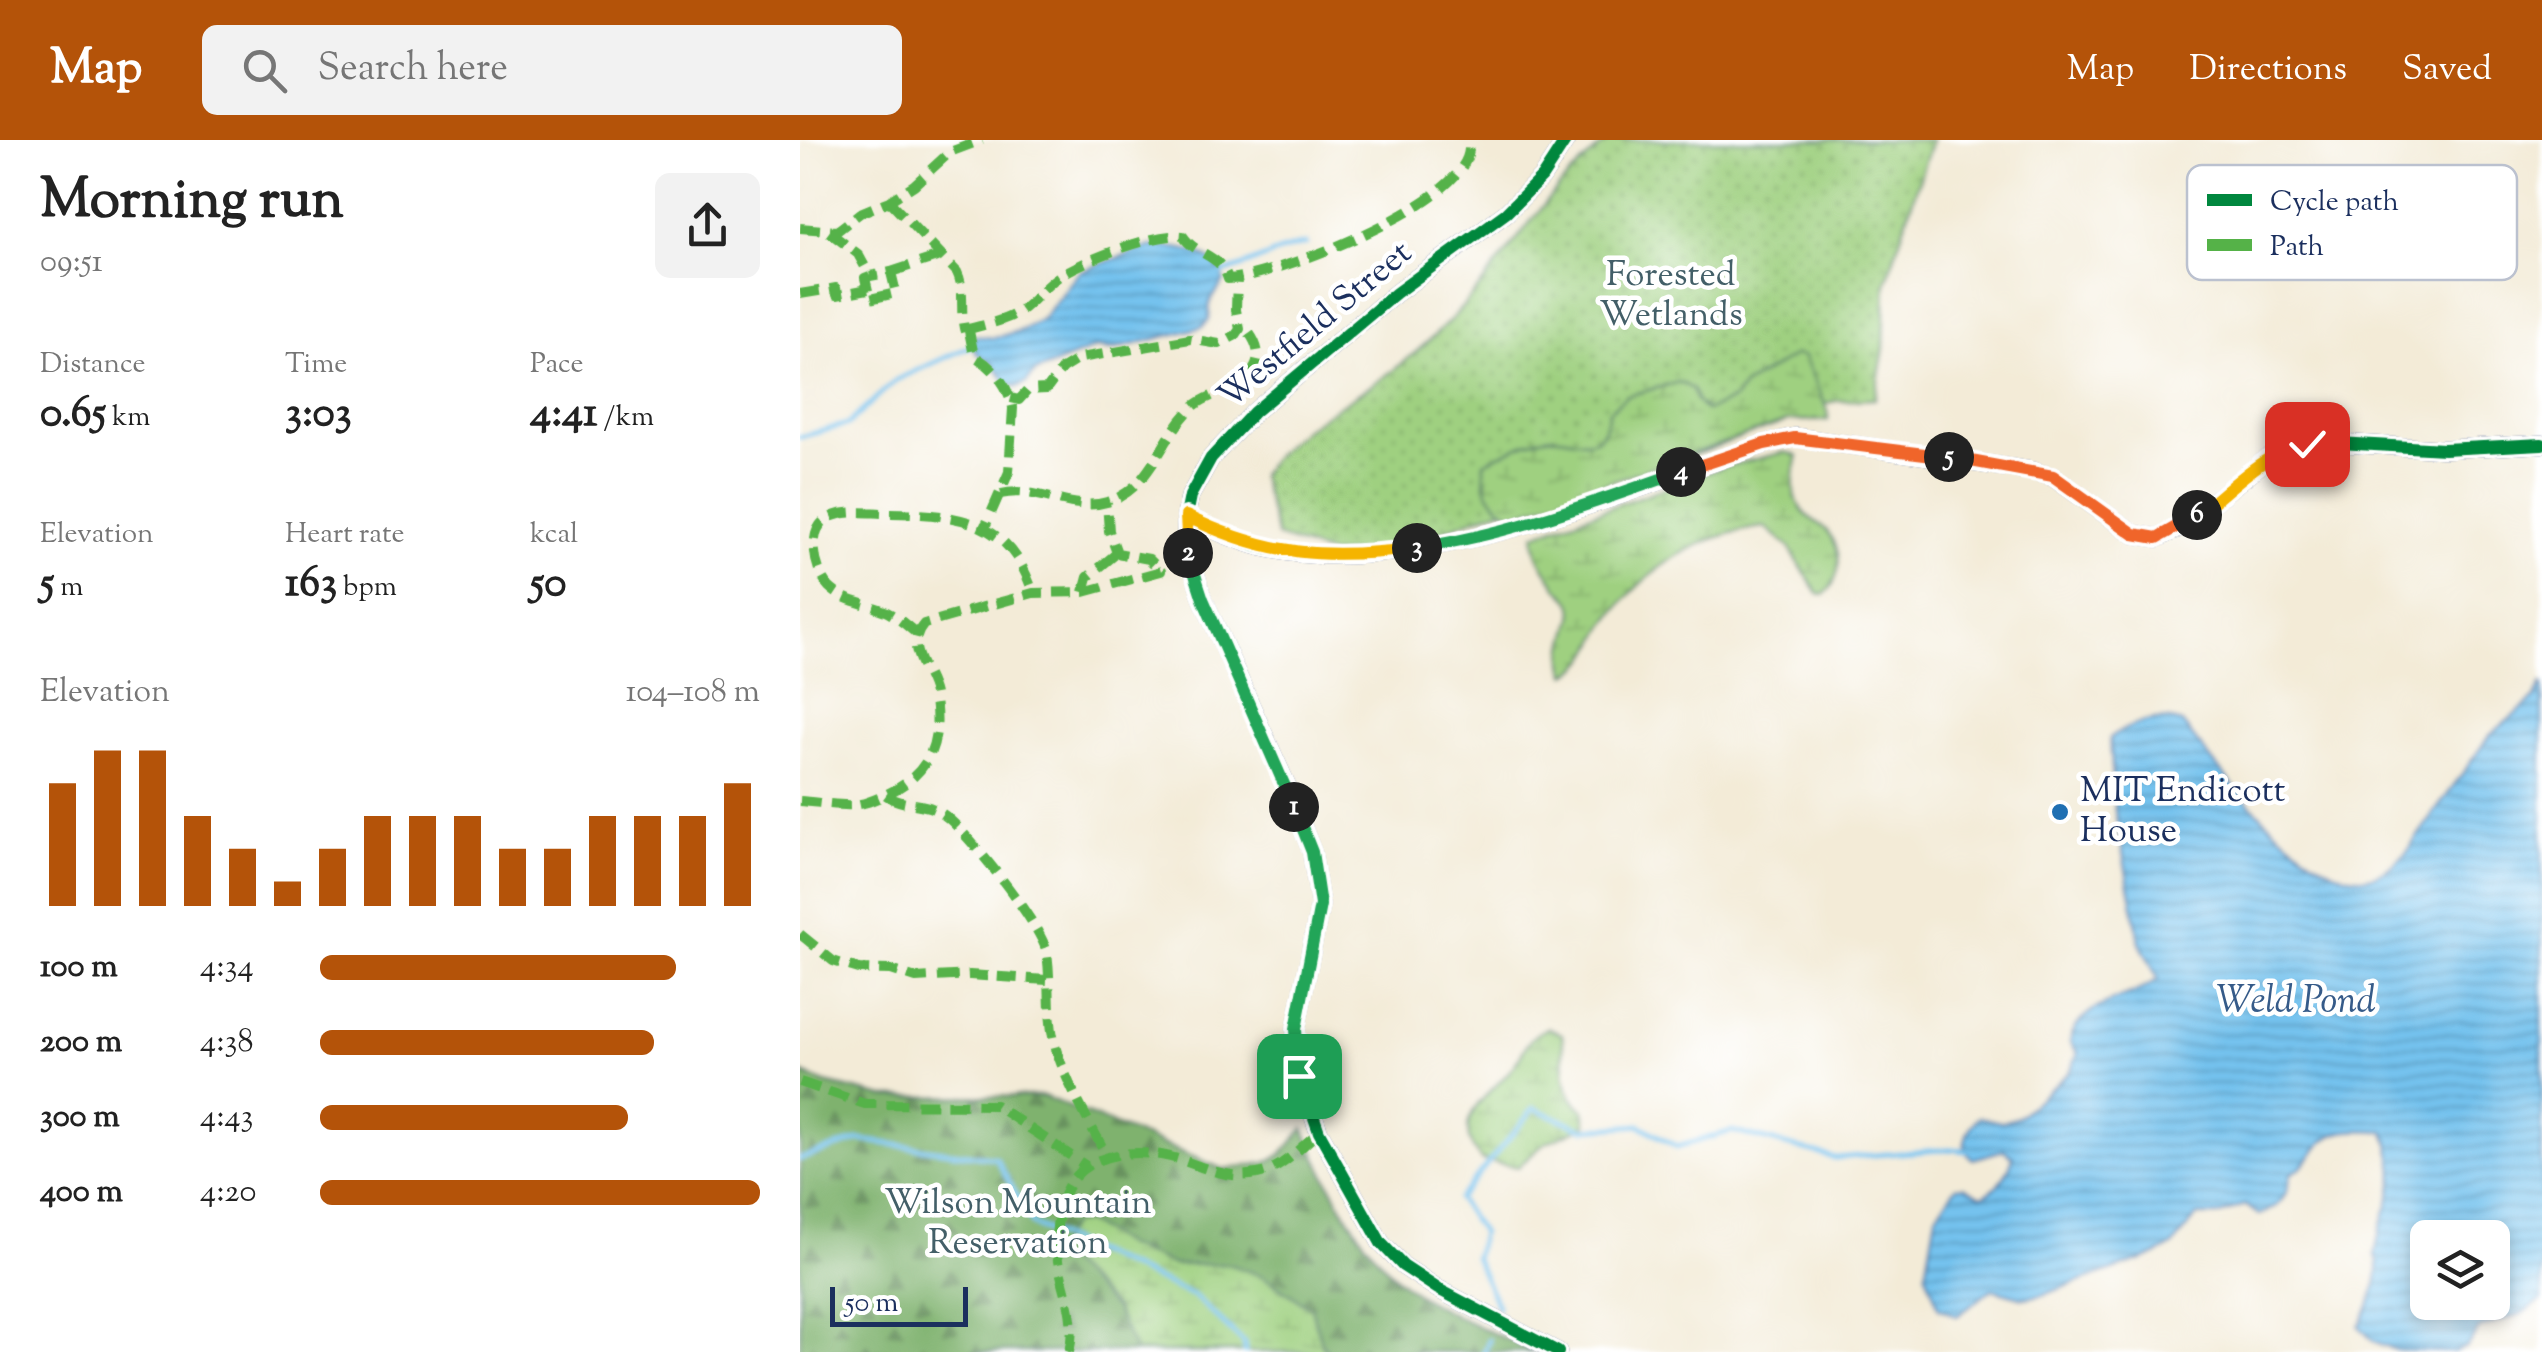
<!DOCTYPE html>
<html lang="en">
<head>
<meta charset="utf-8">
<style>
	:root { --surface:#fff; --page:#f2f2f2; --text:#222; --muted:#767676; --accent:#b45309 }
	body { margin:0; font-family:"Sorts Mill Goudy",serif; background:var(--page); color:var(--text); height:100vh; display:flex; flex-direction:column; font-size:38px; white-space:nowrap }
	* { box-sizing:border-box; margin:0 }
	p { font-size:32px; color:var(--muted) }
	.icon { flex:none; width:55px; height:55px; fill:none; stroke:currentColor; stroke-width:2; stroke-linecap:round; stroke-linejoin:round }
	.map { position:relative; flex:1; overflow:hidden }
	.sheet { display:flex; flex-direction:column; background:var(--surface); width:800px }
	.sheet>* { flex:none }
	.tools { position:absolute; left:1610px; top:1080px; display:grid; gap:20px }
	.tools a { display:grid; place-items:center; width:100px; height:100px; border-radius:15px; background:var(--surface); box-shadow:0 5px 15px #0003; font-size:50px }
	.scale { position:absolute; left:30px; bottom:25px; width:138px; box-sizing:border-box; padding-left:10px; border:5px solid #1b2f5e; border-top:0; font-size:28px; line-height:35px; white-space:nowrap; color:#1b2f5e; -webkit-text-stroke:8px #fff; paint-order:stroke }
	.pin { position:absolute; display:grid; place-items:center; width:85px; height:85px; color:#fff; margin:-42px; border-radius:20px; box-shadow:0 5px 15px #0006 }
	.km { position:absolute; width:50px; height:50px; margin:-25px; border-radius:50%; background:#222; color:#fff; font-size:28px; line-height:50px; text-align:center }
	.round { display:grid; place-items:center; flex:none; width:105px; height:105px; border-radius:15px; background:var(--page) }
	.head { display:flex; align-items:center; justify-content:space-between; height:170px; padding:0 40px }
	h1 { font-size:55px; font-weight:800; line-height:75px }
	.figures { display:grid; grid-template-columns:repeat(3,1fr); gap:15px; height:170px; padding:10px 40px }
	.figures div { display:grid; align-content:center }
	.figures b { font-size:42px; font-weight:800 }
	.figures small { font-size:28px; font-weight:400 }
	.figures p { font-size:28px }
	.chart { height:280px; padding:20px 40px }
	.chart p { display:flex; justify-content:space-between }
	.chart svg { width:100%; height:180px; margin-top:10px; stroke:var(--accent); stroke-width:6 }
	ul { padding:0 40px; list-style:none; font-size:32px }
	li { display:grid; grid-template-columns:160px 120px 1fr; align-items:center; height:75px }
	li i { height:25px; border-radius:12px; background:var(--accent) }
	header { display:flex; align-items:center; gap:60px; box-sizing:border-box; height:140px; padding:0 50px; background:var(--accent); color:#fff }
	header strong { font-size:48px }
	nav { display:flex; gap:55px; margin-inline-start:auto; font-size:35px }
	.search { width:700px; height:90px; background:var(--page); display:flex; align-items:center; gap:25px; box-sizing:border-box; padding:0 35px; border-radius:15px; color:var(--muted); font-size:38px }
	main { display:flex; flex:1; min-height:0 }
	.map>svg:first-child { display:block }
	.green { fill:url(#green-dots); stroke:#5d806f; stroke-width:2.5 }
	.forest { fill:url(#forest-firs); stroke:#4d7066; stroke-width:2.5 }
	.wetland { fill:url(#wetland-marsh); stroke:#5d806f; stroke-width:2.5 }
	.water { fill:url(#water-rules); stroke:#4878a6; stroke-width:2.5; fill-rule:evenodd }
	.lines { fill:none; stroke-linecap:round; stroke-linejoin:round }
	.stream { stroke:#74c2ee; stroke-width:5 }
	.street-casing { stroke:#3b4b70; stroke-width:19 }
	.street { stroke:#fff; stroke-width:15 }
	.quiet { stroke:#55b248; stroke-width:10; stroke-dasharray:20 10; stroke-linecap:butt }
	.cycleway-casing { stroke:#fff; stroke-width:19 }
	.cycleway { stroke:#00873e; stroke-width:12 }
	.split-1-casing { stroke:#fff; stroke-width:20 }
	.split-2-casing { stroke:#fff; stroke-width:20 }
	.split-3-casing { stroke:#fff; stroke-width:20 }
	.split-4-casing { stroke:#fff; stroke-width:20 }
	.split-5-casing { stroke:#fff; stroke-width:20 }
	.split-6-casing { stroke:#fff; stroke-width:20 }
	.split-7-casing { stroke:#fff; stroke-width:20 }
	.split-1 { stroke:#22a559; stroke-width:12 }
	.split-2 { stroke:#22a559; stroke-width:12 }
	.split-3 { stroke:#f5b400; stroke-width:12 }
	.split-4 { stroke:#22a559; stroke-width:12 }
	.split-5 { stroke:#f0652b; stroke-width:12 }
	.split-6 { stroke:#f0652b; stroke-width:12 }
	.split-7 { stroke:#f5b400; stroke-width:12 }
	.poi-dot { fill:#1f6fb2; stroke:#fff; stroke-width:4 }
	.labels { text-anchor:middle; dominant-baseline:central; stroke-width:9; stroke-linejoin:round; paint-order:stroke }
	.park-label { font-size:35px; fill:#435f68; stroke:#fff }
	.street-label { font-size:35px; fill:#1b2f5e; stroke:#fff }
	.poi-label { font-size:35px; fill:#1b2f5e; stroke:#fff; text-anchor:start }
	.water-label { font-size:38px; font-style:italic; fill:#365b89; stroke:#fff }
	.key { fill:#fff; stroke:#bbc1cf; stroke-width:2.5 }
	.key-label { font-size:28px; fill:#1b2f5e }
</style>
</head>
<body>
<header>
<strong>Map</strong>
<div class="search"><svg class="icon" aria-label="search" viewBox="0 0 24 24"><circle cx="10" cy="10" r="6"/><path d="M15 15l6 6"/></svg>Search here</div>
<nav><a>Map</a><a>Directions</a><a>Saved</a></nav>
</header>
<main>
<section class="sheet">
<div class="head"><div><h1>Morning run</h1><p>09:51</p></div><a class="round"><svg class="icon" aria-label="share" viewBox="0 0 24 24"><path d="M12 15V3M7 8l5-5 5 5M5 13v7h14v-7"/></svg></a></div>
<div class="figures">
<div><p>Distance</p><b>0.65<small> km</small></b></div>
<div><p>Time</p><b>3:03</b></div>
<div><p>Pace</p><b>4:41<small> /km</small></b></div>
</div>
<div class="figures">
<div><p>Elevation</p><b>5<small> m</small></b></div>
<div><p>Heart rate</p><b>163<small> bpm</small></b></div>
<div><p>kcal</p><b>50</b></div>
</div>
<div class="chart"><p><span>Elevation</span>104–108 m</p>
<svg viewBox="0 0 160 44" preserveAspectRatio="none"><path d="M5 44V14M15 44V6M25 44V6M35 44V22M45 44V30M55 44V38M65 44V30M75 44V22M85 44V22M95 44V22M105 44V30M115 44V30M125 44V22M135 44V22M145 44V22M155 44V14"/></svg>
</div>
<ul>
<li><b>100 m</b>4:34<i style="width:81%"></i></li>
<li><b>200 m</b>4:38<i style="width:76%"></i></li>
<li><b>300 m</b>4:43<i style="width:70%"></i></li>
<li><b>400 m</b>4:20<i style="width:100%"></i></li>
</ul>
</section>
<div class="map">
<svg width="1742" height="1212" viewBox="0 0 1742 1212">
	<defs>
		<pattern id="green-dots" width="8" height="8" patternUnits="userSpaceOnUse" patternTransform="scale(2.5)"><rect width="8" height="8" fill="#9fd080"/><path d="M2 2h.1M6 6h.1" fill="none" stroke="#88b371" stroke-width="1.8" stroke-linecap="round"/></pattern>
		<pattern id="forest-firs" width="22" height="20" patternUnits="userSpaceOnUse" patternTransform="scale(2.5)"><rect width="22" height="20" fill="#7fb26e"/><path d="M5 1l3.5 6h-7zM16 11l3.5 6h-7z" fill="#67915e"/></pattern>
		<pattern id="wetland-marsh" width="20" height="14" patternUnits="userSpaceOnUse" patternTransform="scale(2.5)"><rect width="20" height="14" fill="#9fd080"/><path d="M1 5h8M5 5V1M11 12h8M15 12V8" fill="none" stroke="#88b371"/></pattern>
		<pattern id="water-rules" width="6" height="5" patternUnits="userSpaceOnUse" patternTransform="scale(2.5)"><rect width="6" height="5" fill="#74c2ee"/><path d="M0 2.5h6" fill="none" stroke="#5e9ec4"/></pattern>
	</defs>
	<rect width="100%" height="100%" fill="#fff"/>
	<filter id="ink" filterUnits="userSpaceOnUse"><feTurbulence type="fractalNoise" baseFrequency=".01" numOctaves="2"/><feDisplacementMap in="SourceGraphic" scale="20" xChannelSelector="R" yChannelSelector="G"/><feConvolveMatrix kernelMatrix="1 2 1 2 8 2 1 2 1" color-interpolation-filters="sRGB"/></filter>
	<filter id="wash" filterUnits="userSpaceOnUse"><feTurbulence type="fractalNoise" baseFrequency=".0048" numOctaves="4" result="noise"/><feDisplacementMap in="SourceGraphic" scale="40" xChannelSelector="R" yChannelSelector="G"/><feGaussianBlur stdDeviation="2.25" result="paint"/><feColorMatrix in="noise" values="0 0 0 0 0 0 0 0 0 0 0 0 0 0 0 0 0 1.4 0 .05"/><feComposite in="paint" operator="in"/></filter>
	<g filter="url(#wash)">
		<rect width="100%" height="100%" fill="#f3ebd7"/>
		<path class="green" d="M809 0H1132L1086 143 1084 208 1075 259 1035 261 990 276 906 311 687 374 595 409 532 415 477 397 460 335C487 293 538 268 578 241 622 211 661 172 693 130 730 83 761 37 809 0Z"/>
		<path class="forest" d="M0 933 26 943 85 957 243 956 423 1029 465 1023 482 1014 504 988C527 1043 565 1119 616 1153 650 1176 696 1193 734 1212H0Z"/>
		<g class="wetland">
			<path d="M995 215 1004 217 1028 271V280L988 281 713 375C689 361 683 350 684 322 703 314 725 301 745 297 773 292 801 321 809 271L826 256 879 242 892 249 896 261 906 271 934 259 943 246Z"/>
			<path d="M985 312 998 316C993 335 990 353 1002 370 1008 379 1020 383 1027 391 1044 411 1042 438 1024 455L1018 454 988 406 965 387C900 394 847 427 809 480 796 498 789 526 767 534 755 507 780 479 772 463 769 456 760 452 756 445 746 430 732 413 735 394L923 327Z"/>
			<path d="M748 888 762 894C766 922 757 950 784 970L787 985 745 1003 718 1027 681 1020C646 978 689 957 712 928 726 910 725 897 748 888Z"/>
			<path d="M286 1082 326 1106 373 1125 428 1124 462 1136 511 1168 522 1205 530 1212H335L315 1168 269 1124 260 1101 272 1084Z"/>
		</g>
		<g class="water">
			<path d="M351 106C378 107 418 110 424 141L410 162 409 180 402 187 312 210 295 208 235 232 226 243 217 247 208 244 193 224 176 213 173 196 194 198 222 190 242 179 280 131Z"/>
			<path d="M1742 543V1160L1721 1174 1680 1188 1666 1207 1653 1212 1595 1210 1573 1201 1559 1186C1569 1168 1579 1145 1578 1124 1577 1110 1573 1123 1576 1109 1585 1056 1605 1050 1585 991 1567 991 1542 987 1527 999 1513 1009 1508 1025 1491 1034 1487 1057 1481 1067 1459 1075L1445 1065 1418 1076H1397L1373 1106 1356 1115 1242 1155 1224 1158 1192 1149 1157 1176 1139 1168 1126 1133 1136 1075 1156 1047 1164 1046 1182 1056C1198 1048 1209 1034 1213 1016L1204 1010 1173 1019C1157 1008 1168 988 1179 977L1202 982 1218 977 1270 932 1278 913 1270 901C1281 859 1330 862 1358 839L1340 803 1315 672 1310 598C1329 584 1360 574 1382 583 1415 626 1508 744 1566 737 1582 735 1594 725 1605 714L1689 596 1734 559ZM1628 1098H1692V1162H1628Z"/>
		</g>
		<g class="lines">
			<g class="stream">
				<path d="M422 133C452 126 476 109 506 104"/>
				<path d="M0 297 48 284 96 240 175 204"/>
				<path d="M0 1019 59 1000 196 1018 233 1085 394 1156 444 1203 445 1212"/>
				<path d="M698 1167 675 1117 681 1093 658 1059 734 968 784 989 840 985 877 1007 932 991 1035 1018 1152 1009 1166 1011"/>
				<path d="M684 1212 689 1200"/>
			</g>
		</g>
	</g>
	<g filter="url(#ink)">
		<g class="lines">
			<g class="street-casing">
				<g id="street">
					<path d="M386 376C413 390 441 403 471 409 617 440 826 351 965 304L995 297 1233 331 1253 337 1334 394 1357 398 1381 387 1466 320 1487 307 1539 303 1644 309 1742 304"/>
					<path d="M758 1212 638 1149 603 1126 581 1103 519 992 499 935 496 889 520 765 512 712 487 646 403 459 386 404V376L390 356 411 318 454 272 596 153 706 73 742 37 766 0"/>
				</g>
			</g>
			<use href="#street" class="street"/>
			<g class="quiet">
				<path d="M375 0V2"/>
				<path d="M89 61 157 132C166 151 159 171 165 192"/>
				<path d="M0 88 37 91 60 73 89 61 114 45 150 12 182 0"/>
				<path d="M29 92 58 114 70 136 65 138 70 159 96 153 91 132 70 136"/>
				<path d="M91 132 143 115"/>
				<path d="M0 154 36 148 37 155 68 149"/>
				<path d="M165 190C182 185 202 182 217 173 232 164 243 147 258 137 282 121 355 92 383 96 396 116 420 113 428 139 474 137 686 58 668 0"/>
				<path d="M169 191 174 216C193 226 209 247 213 268L209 332 185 387"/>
				<path d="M211 258 219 260 228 250 247 249 262 229 280 218 390 199 419 204 436 195 440 189 436 170 437 138"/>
				<path d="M201 354C237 345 271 373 307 362 352 349 361 296 393 267 411 251 447 249 456 225 461 212 455 200 447 190L440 189"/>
				<path d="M284 452 288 437 317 413"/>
				<path d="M116 493C106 485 96 476 85 471 66 463 44 462 29 447 15 433 6 390 27 379 44 369 68 373 87 373 156 374 210 378 233 453"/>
				<path d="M86 655C105 669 125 658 148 678 171 697 242 786 247 813 252 847 246 879 257 912 269 948 289 982 307 1016"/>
				<path d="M0 661C17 662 37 666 54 665 66 664 81 657 91 652 132 631 142 599 134 554 128 527 103 509 124 484L233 453 284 452 361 431 349 419 317 413 309 391 307 362"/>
				<path d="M0 794 33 821 59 829 91 830 116 838 170 835 247 840"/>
				<path d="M0 942 65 964 195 965 286 1026"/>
				<path d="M269 1212C278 1177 262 1149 257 1115 254 1099 258 1071 264 1055 278 1016 325 1009 361 1015 397 1021 418 1041 457 1034 482 1030 500 1007 519 992"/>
			</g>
			<g class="cycleway-casing">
				<g id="cycleway">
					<path d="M386 376C413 390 441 403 471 409 617 440 826 351 965 304L995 297 1233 331 1253 337 1334 394 1357 398 1381 387 1466 320 1487 307 1539 303 1644 309 1742 304"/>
					<path d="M758 1212 638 1149 603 1126 581 1103 519 992 499 935 496 889 520 765 512 712 487 646 403 459 386 404V376L390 356 411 318 454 272 596 153 706 73 742 37 766 0"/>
				</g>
			</g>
			<use href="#cycleway" class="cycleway"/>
		</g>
	</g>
	<g class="lines" filter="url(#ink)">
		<g class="split-1-casing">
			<path id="split-1" d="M494 667 512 712 520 765 496 889 499 936"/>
		</g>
		<g class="split-2-casing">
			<path id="split-2" d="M388 413 403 459 494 667"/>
		</g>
		<g class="split-3-casing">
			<path id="split-3" d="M388 413 386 376C468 416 527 420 617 408"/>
		</g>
		<g class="split-4-casing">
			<path id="split-4" d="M617 408C708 395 795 362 881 332"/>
		</g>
		<g class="split-5-casing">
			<path id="split-5" d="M881 332 964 304 995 298 1149 317"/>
		</g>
		<g class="split-6-casing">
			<path id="split-6" d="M1149 317 1253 336 1334 394 1357 398 1397 375"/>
		</g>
		<g class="split-7-casing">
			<path id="split-7" d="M1397 375C1431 349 1464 311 1507 304"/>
		</g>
		<use href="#split-1" class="split-1"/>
		<use href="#split-2" class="split-2"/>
		<use href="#split-3" class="split-3"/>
		<use href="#split-4" class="split-4"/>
		<use href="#split-5" class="split-5"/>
		<use href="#split-6" class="split-6"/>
		<use href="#split-7" class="split-7"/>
	</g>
	<circle class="poi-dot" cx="1260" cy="672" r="10"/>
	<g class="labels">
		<g class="park-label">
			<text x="871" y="136">Forested<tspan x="871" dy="40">Wetlands</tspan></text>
			<text x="218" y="1064">Wilson Mountain<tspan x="218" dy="40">Reservation</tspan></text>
		</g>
		<g class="street-label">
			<text transform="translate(516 186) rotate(-40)">Westfield Street</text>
		</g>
		<g class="poi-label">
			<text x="1280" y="652">MIT Endicott<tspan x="1280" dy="40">House</tspan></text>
		</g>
		<g class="water-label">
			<text x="1496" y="863">Weld Pond</text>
		</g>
	</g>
	<rect x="1387" y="25" width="330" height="115" rx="15" class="key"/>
	<rect x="1407" y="54" width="45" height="12" fill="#00873e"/>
	<rect x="1407" y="99" width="45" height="12" fill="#55b248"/>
	<g class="key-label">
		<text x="1470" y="70">Cycle path</text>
		<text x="1470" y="115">Path</text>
	</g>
</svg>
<div class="tools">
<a><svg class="icon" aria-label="layers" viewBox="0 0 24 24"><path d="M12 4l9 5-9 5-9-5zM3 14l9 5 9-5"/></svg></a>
</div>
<div class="scale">50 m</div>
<div class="pin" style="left:499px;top:936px;background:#1e9e55"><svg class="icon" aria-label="arrive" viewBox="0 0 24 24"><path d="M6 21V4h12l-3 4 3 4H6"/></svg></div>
<div class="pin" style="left:1507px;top:304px;background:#d93025"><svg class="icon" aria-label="check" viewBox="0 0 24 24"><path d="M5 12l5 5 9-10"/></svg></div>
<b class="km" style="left:494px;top:667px">1</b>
<b class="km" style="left:388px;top:413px">2</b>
<b class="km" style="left:617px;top:408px">3</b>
<b class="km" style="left:881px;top:332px">4</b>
<b class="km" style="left:1149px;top:317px">5</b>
<b class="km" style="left:1397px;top:375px">6</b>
</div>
</main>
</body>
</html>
